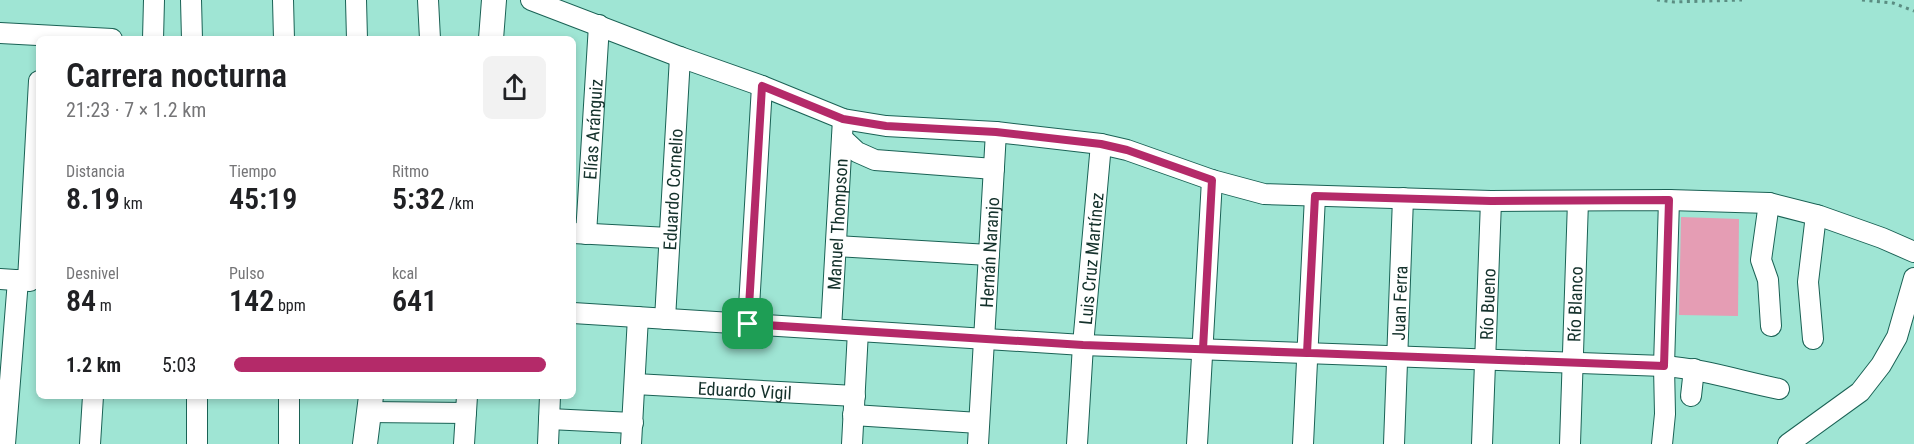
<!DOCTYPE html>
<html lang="es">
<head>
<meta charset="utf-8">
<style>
	:root { --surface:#fff; --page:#f2f2f2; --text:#202124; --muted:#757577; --accent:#b42a69 }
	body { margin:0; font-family:"Roboto Condensed",sans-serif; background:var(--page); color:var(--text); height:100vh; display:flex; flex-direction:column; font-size:22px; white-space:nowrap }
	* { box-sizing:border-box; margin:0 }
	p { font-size:20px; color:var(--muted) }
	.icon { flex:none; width:33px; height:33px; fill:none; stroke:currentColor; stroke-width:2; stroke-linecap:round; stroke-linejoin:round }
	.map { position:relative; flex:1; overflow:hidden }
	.panel { position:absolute; left:36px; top:36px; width:540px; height:363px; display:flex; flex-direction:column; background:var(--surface); border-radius:9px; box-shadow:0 3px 9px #0003 }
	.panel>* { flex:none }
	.pin { position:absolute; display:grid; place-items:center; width:51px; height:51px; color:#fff; margin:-26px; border-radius:12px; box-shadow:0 3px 9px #0006 }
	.round { display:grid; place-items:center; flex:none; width:63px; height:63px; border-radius:9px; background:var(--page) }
	.head { display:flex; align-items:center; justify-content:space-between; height:102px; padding:0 30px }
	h1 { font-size:33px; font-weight:600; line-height:45px }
	.figures { display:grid; grid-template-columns:repeat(3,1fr); gap:9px; height:102px; padding:6px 30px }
	.figures div { display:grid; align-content:center }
	.figures b { font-size:30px; font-weight:600 }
	.figures small { font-size:16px; font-weight:400 }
	.figures p { font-size:16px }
	ul { padding:0 30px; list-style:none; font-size:20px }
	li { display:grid; grid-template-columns:96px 72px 1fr; align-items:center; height:45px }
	li i { height:15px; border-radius:8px; background:var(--accent) }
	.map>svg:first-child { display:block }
	.pitch { fill:#e59db4 }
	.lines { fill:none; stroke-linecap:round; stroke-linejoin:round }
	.minor-casing { stroke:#1a6255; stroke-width:22 }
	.major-casing { stroke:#1a6255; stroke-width:26 }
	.path { stroke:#5b8d82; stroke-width:3; stroke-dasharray:3 4.5; stroke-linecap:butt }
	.minor { stroke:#fff; stroke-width:20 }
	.major { stroke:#fff; stroke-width:24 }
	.route-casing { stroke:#fff; stroke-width:12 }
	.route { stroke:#b42a69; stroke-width:8 }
	.labels { text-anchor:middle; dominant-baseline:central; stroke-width:5; stroke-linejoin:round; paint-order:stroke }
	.street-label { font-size:18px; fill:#14312b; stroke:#acf2e1 }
</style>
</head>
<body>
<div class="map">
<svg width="1914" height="444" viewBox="0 0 1914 444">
	<rect width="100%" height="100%" fill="#9fe5d4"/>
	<path class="pitch" d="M1681 217 1739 219 1738 316 1679 315Z"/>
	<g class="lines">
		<g class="minor-casing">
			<g id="minor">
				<path d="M191 0 192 39"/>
				<path d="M283 0 284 39"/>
				<path d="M356 0 357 39"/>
				<path d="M428 0 430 39"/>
				<path d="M531 0 680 57 762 86 843 119 886 126 996 132 1101 144 1127 150 1212 180 1264 194 1491 201 1669 200 1769 203 1820 216 1882 238 1914 252"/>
				<path d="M0 33 112 39"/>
				<path d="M153 39 154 0"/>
				<path d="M842 138 857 152 875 160 994 169"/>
				<path d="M1769 203 1761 260 1768 280 1771 326"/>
				<path d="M573 233 669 238"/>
				<path id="s1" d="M586 234 599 25"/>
				<path d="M836 246 989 255"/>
				<path d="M0 279 30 281"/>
				<path d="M28 280 39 81"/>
				<path d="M573 313 1083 345 1664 366C1703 369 1740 381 1779 389"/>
				<path id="s2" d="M665 319 680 57"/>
				<path d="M748 324 762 86"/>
				<path id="s3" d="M831 329 843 119"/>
				<path d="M1813 339 1808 282 1816 215"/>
				<path id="s4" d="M635 384 855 396"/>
				<path d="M197 396V444"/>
				<path d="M289 396V444"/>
				<path d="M1691 396 1694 369"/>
				<path d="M368 412 466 413"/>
				<path d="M853 415 979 423"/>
				<path d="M549 419 633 423"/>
				<path d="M5 444 18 280"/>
				<path d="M90 444 93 396"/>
				<path d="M464 444 467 396"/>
				<path d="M548 444 550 396"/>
				<path d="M631 444 638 317"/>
				<path d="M852 444 858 331"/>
				<path id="s5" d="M978 444 996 132"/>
				<path id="s6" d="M1077 444 1083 345 1101 144"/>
				<path d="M1197 444 1212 180"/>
				<path d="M1303 444 1315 196"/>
				<path id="s7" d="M1394 444 1403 198"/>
				<path id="s8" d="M1482 444 1491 201"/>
				<path id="s9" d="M1570 444 1578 201"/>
				<path d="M1662 444 1665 414 1664 366 1669 200"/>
				<path d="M1788 444 1860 392 1881 365 1897 337 1914 278"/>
			</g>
		</g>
		<g class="major-casing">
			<g id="major">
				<path d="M491 39 494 0"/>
				<path d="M365 444 371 396"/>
			</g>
		</g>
		<g class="path">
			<path d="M1657 0 1674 2 1742 0"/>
			<path d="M1862 0 1893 3 1914 11"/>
		</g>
		<use href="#minor" class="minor"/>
		<use href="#major" class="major"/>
	</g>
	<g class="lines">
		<g class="route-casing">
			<path id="route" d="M748 324 1083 345 1307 353 1315 196 1491 201 1669 200 1664 366 1203 349 1212 180 1127 150 1101 144 996 132 886 126 843 119 762 86 748 324"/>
		</g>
		<use href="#route" class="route"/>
	</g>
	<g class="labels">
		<g class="street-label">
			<text stroke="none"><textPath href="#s1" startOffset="105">Elías Aránguiz</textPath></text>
			<text stroke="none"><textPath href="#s2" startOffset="130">Eduardo Cornelio</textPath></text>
			<text stroke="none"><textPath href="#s3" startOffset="105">Manuel Thompson</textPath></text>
			<text stroke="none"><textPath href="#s5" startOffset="192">Hernán Naranjo</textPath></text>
			<text stroke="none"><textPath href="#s6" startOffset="186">Luis Cruz Martínez</textPath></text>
			<text stroke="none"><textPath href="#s7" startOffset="141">Juan Ferra</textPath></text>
			<text stroke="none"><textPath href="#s8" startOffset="140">Río Bueno</textPath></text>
			<text stroke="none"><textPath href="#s9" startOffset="140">Río Blanco</textPath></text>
			<text stroke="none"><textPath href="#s4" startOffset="110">Eduardo Vigil</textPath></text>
		</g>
	</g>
</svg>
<div class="pin" style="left:748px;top:324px;background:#1e9e55"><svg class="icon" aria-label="arrive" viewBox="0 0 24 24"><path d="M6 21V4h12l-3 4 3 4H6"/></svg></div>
<section class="panel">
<div class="head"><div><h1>Carrera nocturna</h1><p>21:23 · 7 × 1.2 km</p></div><a class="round"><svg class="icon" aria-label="share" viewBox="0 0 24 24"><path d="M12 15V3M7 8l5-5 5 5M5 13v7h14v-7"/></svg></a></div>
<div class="figures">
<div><p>Distancia</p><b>8.19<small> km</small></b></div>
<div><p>Tiempo</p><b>45:19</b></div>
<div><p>Ritmo</p><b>5:32<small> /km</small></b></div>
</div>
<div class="figures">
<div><p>Desnivel</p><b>84<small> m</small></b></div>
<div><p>Pulso</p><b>142<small> bpm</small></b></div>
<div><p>kcal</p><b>641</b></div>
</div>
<ul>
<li><b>1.2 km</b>5:03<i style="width:100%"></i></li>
</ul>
</section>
</div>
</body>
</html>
